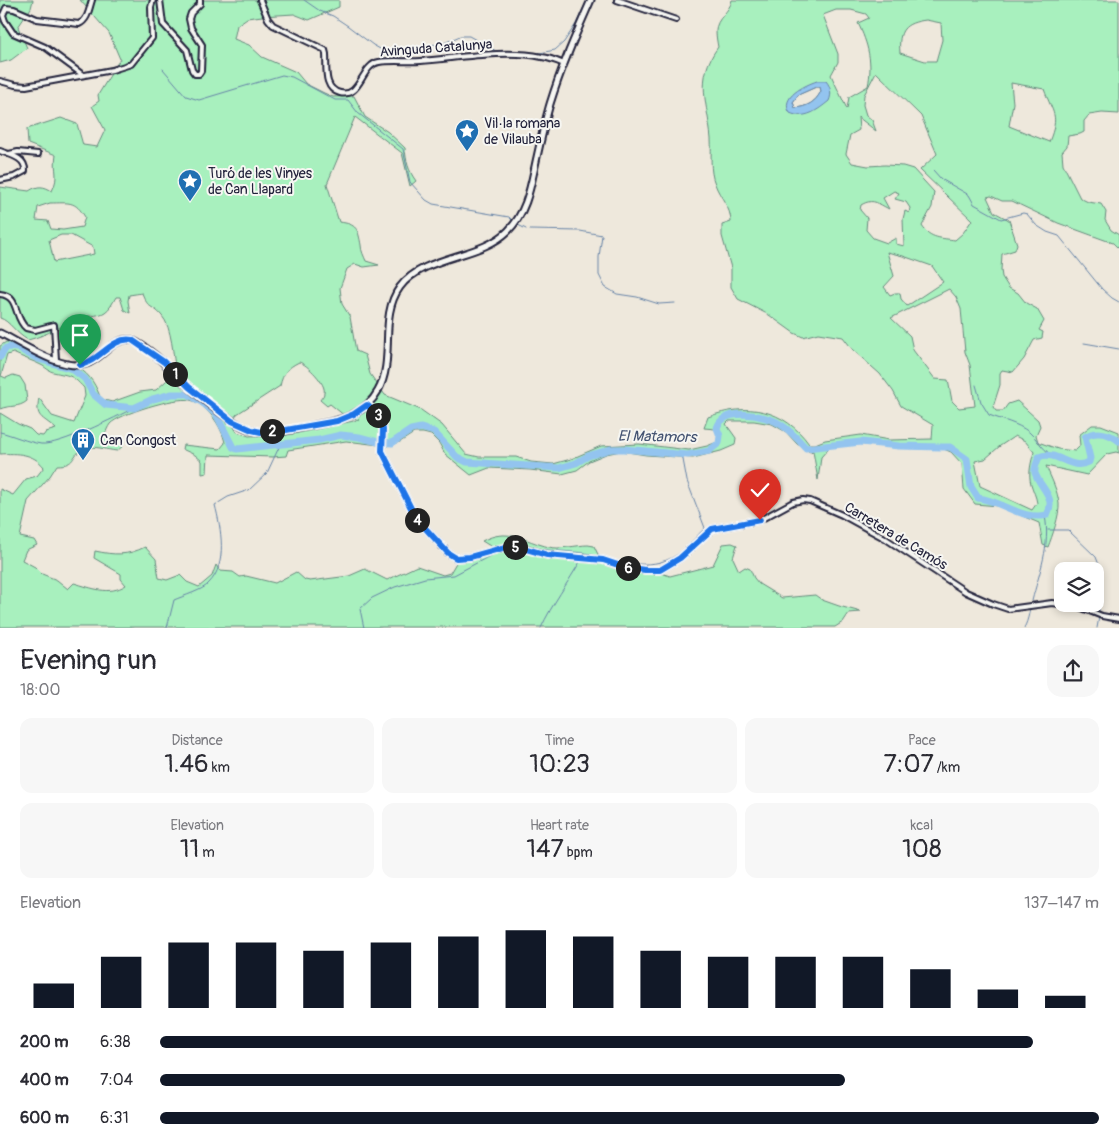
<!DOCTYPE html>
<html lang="en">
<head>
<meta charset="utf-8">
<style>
	:root { --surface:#fff; --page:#f7f7f7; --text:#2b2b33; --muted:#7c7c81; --accent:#111827 }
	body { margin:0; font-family:Pangolin,sans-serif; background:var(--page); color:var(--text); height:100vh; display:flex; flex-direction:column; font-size:19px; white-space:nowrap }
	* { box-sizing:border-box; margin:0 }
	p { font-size:16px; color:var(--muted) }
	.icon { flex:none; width:28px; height:28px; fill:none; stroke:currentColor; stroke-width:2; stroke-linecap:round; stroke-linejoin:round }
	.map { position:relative; height:628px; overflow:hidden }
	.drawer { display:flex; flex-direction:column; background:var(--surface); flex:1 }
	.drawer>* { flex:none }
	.controls { position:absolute; left:1054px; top:562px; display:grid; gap:10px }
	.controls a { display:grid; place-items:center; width:50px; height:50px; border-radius:10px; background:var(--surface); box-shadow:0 2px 8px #0003; font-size:25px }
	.pin { position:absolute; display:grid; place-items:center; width:42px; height:42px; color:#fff; margin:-51px -21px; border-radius:50% 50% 50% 0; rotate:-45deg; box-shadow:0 0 5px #0007 }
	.pin .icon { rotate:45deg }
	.km { position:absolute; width:25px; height:25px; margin:-12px; border-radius:50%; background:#222; color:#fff; font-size:14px; line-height:25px; text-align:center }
	.round { display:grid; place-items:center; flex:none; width:52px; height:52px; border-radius:15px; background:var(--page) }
	.summary { display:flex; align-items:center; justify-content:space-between; height:85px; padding:0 20px }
	h1 { font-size:28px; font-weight:600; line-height:38px }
	.metrics { display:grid; grid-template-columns:repeat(3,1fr); gap:8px; height:85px; padding:5px 20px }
	.metrics div { display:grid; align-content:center; border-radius:12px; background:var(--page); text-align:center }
	.metrics b { font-size:25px; font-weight:600 }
	.metrics small { font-size:14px; font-weight:400 }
	.metrics p { font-size:14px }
	.chart { height:140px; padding:10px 20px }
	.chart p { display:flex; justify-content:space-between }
	.chart svg { width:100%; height:90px; margin-top:5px; stroke:var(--accent); stroke-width:6 }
	ul { padding:0 20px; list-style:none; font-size:16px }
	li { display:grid; grid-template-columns:80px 60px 1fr; align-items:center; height:38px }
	li i { height:12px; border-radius:6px; background:var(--accent) }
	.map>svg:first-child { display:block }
	.green { fill:#a8f0be; stroke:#65897c; fill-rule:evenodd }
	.water { fill:#93c4ef; stroke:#6683a7; fill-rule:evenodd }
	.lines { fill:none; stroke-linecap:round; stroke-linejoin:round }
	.stream { stroke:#6683a7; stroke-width:1 }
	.river { stroke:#93c4ef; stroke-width:7 }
	.street-casing { stroke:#22223b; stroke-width:8 }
	.secondary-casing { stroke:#22223b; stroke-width:9 }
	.street { stroke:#f6f6f2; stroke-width:4 }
	.secondary { stroke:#f6f6f2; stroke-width:5 }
	.route-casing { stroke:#fff; stroke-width:10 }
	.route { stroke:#1a73e8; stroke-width:6 }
	.labels { text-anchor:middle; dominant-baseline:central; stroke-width:4; stroke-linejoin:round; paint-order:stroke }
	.street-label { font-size:14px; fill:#22223b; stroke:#f6f6f2 }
	.poi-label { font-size:14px; fill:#22223b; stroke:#f6f6f2; text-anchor:start }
	.water-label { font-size:15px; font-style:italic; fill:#445371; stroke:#f6f6f2 }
</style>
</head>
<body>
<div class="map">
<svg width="1119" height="628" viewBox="0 0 1119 628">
	<rect width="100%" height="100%" fill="#eee8dc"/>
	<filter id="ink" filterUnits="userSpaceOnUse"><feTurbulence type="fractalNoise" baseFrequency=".02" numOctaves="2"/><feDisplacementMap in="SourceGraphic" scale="10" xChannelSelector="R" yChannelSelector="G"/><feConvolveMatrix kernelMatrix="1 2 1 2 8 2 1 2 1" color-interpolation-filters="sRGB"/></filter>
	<g filter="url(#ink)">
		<g class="green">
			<path d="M0 0H33L31 8 18 27 27 48 11 60 0 63Z"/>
			<path d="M80 0H339V7L309 20 294 14 262 16 247 18 237 25 234 39 249 45 262 57 296 72 306 84 324 93 333 97 354 96 365 117 388 132 405 148C406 161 408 170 416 181L410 186 402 153 355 117 327 184 339 222C357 224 358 229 361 245 361 251 364 256 366 261L379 265 364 267 355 264 347 269 340 288 342 304 350 317 356 351 365 355 370 374 385 395 421 410 442 425 466 454 479 457H516L531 462 553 464 571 459 601 446 639 444 689 450 707 446 717 442 719 436 715 429 704 428 708 417C747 402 784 409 809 444H815L825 440 861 435 889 440 932 439 933 425 901 406 893 391 880 374 853 350 843 337 818 333 803 337 794 333 769 315 738 299 731 287V268L722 236V225L731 222C731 207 720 198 715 184 709 170 712 154 711 139 708 103 694 80 718 47 717 42 716 36 716 31 716 18 730 12 732 0H1119V114L1102 113 1089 115 1084 121V132L1080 134 1068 136 1067 146 1062 152 1063 164 1080 198 1088 202 1101 204 1106 212 1105 220 1111 230 1119 235V249L1113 243 1058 223 1012 201H1002L991 196 987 197 994 212 1009 220 1017 244 1015 250 1002 254 1001 270 1002 277 1009 288 1018 293 1026 303 1037 309 1044 321 1039 330 1043 332 1042 338 1034 340 1024 359 1013 372 1002 370 1000 373V385L993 407 996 411H1003L1008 404 1017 401 1038 420 1040 426 1036 435 1038 442 1058 449 1075 451 1080 446 1079 435 1092 425H1101L1119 432V453L1116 452 1107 454 1087 475 1046 466C1051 478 1058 491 1059 504 1060 514 1052 537 1048 547L1043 545 1039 523 998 506 975 504 964 489 962 464 951 452 941 448 848 444 829 448 821 457 818 480 813 451 810 452 797 444 786 432 772 424 754 421H729L726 424 736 438 735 445 721 451 693 458 646 455 621 451 606 454 589 461 577 470 562 474 530 470 489 468 471 475 445 454 439 443 431 435 423 433H414L400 442 387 446 346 441 288 450 286 456 273 457 208 455 207 473 202 474V461L195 455 182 449 183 445 220 449 225 443C222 427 207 404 190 400 177 396 119 414 110 424 108 427 106 431 105 435L111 439 123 440V446L117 451C106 450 92 444 82 450 70 456 77 465 57 465L50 476 28 501 20 537 34 540 37 545 26 550 22 560 35 567 42 574 57 580 68 589 74 583C92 588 109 596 126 585L121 579V574L94 558 95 551C114 555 127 556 145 547L156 559 159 578 167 580 180 575 187 582 199 587 212 576 216 565 220 571 233 572 240 577 246 576 275 583 296 572 305 580 310 581 349 576 365 569 387 580 417 566 443 575 450 573 457 561 478 558 495 549 482 541C508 527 524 541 549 547 558 550 577 545 588 545L594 546 602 563 631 571 658 572 670 576 713 565 723 544 732 543 737 545 733 558 739 571 745 567 750 569 754 578 759 584 782 598 815 595 822 600 839 606 861 612 849 613 843 622 835 627H0V489L13 495 26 479 37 476 44 467C33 453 17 453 0 454V413L18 424 30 429 36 435 43 436 46 432 56 429C42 416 35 419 39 398L52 416 74 423 85 396 84 388C71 374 70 376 53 372 49 371 46 368 43 366 34 361 23 358 13 353L7 355 1 376 6 378 13 375 20 377 25 385 27 401C19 408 9 405 0 409V346L6 342H13L77 367C91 375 96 386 101 399L112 402 140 392 156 390 176 372C173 357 172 327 162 316 152 304 149 311 142 293L129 295 128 301 130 313 124 310 120 297H116C113 302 110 309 105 312 99 316 92 315 86 317 66 323 48 335 28 340 16 334 10 321 0 318V187L29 191C38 185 44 186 52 191 60 175 53 171 56 155L28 144 27 129 61 118 77 124 83 145 97 147 105 130 92 106 99 101 98 95 120 59 109 33ZM836 10H851L866 14 869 18 858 23C868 44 873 62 868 86L849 97 847 109 831 75 838 62V54L823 15ZM926 20 941 23 942 40 936 61H925L900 53C898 30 904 23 926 20ZM876 72 921 116 937 154 920 170 972 220 963 233 955 240C942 238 930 239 922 226L932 207 934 192 913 169 903 166 885 165 868 166 852 163 846 154 850 135 859 130 858 117 876 131 872 120 866 115 863 105 864 95ZM1011 83 1044 89C1053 115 1060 114 1049 142L1009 126 1013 103ZM816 87H820L821 91C816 102 807 107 795 108L793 102 798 95ZM894 191 899 193 895 199 906 202 910 208 909 213 905 211 903 219 904 246 896 244V238L887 243 873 238 866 230 867 218 860 210 861 205C873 198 877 203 889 209L883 198ZM50 203C69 203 75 200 85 217L82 227 63 230 51 229 48 221 36 220 38 207ZM61 235H71L93 247 94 254 54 262 49 240ZM887 252 903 256 932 266 943 282 907 306 901 299 900 293H895L890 295 884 287 894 276ZM949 289 956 297 961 309 965 352 970 365 975 406 959 408 952 401 948 380 935 379 913 350 910 336 891 318ZM299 362C307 364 327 384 324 393 324 396 321 398 320 400L327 406 330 404 345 416 359 420 293 433 249 436 237 432 231 422 237 414 280 386C283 373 287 368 299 362ZM1015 436 1025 441 1034 452C1031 462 1028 474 1031 484 1033 491 1036 496 1037 503L1032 510 980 486 975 461 985 459 1000 446Z"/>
		</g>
		<path class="water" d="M817 81H826C831 87 832 94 829 101 818 110 805 120 790 113 779 97 805 85 817 81ZM816 87H820L821 91C816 102 807 107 795 108L793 102 798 95Z"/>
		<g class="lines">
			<g class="stream">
				<path d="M304 0 320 11 333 16 348 26 373 45 389 54 405 55 426 45 442 44 460 36H469L496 51 540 53 555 50 564 42 576 24 587 0"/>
				<path d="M163 69 186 96 199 100 282 75 292 77 335 100H348L358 113 403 149 410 182 426 200 433 204 509 217 513 221"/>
				<path d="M933 170 941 179 969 195 974 204 1001 219 1023 213 1027 214 1036 225 1047 232 1059 236 1102 289 1112 298 1119 302"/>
				<path d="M518 225 526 229"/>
				<path d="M530 230 580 231 602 235 599 257V275L605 287 617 294 637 297 659 304 675 303"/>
				<path d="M1084 343 1119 349"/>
				<path d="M976 385 981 402 989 415C1002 420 1017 423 1029 432 1037 439 1042 448 1051 455"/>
				<path d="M0 432C13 435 27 442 41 444 59 446 116 417 134 408"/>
				<path d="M1048 530H1068L1096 557 1101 570 1099 613"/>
				<path d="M509 545 513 542 523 545"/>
				<path d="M530 547 537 549 585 553"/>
				<path d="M583 556 585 553C614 560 648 573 677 555 687 549 696 536 705 528L687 481 682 454"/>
				<path d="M167 628 174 600C183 596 204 590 209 583 228 564 221 528 215 505L228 497 249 490 267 473 281 443"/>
				<path d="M364 628 360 609 372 598 395 587 425 578 454 575 501 550"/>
				<path d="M541 628C552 604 568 583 581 560"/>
				<path d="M1024 628C1029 619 1029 610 1032 601 1039 573 1051 545 1045 516"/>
				<path d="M1097 628 1099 617"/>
			</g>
			<path class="river" d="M0 357 6 348 9 347 17 348 38 359 72 369 85 379 93 394 106 405 134 408 153 399 172 394H188L203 403 216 414 233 447 237 449 319 440 341 435 359 437 378 442 392 443 411 430 421 428 434 432 457 457 467 462 559 468 576 463 588 456 611 449H624L688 455 709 451 719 443 720 436 717 428C724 406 765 415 780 424 790 430 798 439 806 448L861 442 899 446 942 447H950L967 459 971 487 978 498C1003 501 1022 521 1047 515 1057 497 1040 488 1035 473 1034 468 1037 462 1039 457 1057 449 1070 472 1089 462L1090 458 1085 437C1096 430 1109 433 1119 441"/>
			<g class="street-casing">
				<g id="street">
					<path d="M160 0 163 24 187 50 192 70 195 74H199L201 71 202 45 191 28 189 19 191 13 200 4V0"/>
					<path d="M260 0 268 19 273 25 325 50 326 54C327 68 323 89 340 93 361 98 361 65 379 62 392 60 407 62 421 61 458 58 506 49 542 57 550 58 557 61 564 64"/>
					<path d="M617 0 676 20"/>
					<path d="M83 75 45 47 13 33 5 21 3 15 6 8 14 9 37 19 79 24C88 20 89 9 92 0"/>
					<path d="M0 81 15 85 26 86 112 70 131 64 152 38 151 7 153 0"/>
					<path d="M0 151C11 155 26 158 25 171L14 177 0 180"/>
					<path d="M9 154 18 152 38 154"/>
					<path d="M0 294C20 296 13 317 26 328L35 330 54 325 56 360"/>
					<path d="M367 405 381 418 383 430 382 451 416 518 448 553 456 558 470 557 506 547H523L547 555 603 560 623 567 645 570H660L680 558 712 529 760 520 793 502 803 500 810 501 842 515 862 526 886 539 966 592 993 604 1008 609 1052 603 1077 606 1102 616 1119 619"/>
				</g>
			</g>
			<g class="secondary-casing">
				<path id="secondary" d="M0 333C21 343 61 371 86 364 103 359 113 336 132 340 151 349 166 365 180 379 197 395 236 429 259 432 279 434 301 428 320 424 343 420 366 413 378 391 396 359 378 317 400 287 425 254 480 259 508 231 528 211 531 183 537 157 541 139 545 121 550 104 561 68 576 34 591 0"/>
			</g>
			<use href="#street" class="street"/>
			<use href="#secondary" class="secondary"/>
		</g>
	</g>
	<g class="lines" filter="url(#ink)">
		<g class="route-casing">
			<path id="route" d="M80 365C99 362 112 336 132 340L164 362 189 387 232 421 252 430 261 432 286 430 337 421 354 414 367 405 381 418 383 430 382 451 416 518 448 553 456 558 470 557 506 547 523 548 547 555 603 560 624 567 645 570H660L680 558 712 529 760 520"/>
		</g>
		<use href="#route" class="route"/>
	</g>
	<defs>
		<g id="sight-pin" transform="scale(1.25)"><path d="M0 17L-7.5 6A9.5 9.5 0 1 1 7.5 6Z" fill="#1f6fb2" stroke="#f6f6f2"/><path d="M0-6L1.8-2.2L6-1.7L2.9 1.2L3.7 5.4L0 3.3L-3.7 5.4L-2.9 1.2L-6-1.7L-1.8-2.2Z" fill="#fff"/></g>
		<g id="building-pin" transform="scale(1.25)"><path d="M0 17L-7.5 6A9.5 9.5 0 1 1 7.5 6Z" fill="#1f6fb2" stroke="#f6f6f2"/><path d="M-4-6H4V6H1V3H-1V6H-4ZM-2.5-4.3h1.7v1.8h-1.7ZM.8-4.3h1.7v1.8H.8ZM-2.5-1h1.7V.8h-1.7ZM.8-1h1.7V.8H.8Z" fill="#fff"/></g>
	</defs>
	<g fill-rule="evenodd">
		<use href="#sight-pin" x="467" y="131"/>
		<use href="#sight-pin" x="190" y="181"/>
		<use href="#building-pin" x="83" y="440"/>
	</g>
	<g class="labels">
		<g class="street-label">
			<text transform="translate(436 48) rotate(-4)">Avinguda Catalunya</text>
			<text transform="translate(896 536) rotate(31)">Carretera de Camós</text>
		</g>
		<g class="poi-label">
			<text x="484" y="123">Vil·la romana<tspan x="484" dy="16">de Vilauba</tspan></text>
			<text x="208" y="173">Turó de les Vinyes<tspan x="208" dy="16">de Can Llapard</tspan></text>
			<text x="100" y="440">Can Congost</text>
		</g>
		<g class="water-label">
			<text transform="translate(657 437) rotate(1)">El Matamors</text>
		</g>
	</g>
</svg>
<div class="controls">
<a><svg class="icon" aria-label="layers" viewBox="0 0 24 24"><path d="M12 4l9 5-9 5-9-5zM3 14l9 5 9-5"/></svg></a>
</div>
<div class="pin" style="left:80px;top:365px;background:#1e9e55"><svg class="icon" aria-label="arrive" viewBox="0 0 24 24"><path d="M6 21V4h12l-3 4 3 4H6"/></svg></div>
<div class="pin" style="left:760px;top:520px;background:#d93025"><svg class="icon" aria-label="check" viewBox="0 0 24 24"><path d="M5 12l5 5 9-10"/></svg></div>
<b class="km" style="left:175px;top:374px">1</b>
<b class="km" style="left:272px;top:431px">2</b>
<b class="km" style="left:378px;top:415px">3</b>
<b class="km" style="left:417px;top:520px">4</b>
<b class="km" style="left:515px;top:547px">5</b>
<b class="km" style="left:628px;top:568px">6</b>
</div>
<section class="drawer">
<div class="summary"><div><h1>Evening run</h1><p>18:00</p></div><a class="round"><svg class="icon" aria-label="share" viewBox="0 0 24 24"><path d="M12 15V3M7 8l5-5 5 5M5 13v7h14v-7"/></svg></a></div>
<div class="metrics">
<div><p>Distance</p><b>1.46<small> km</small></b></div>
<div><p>Time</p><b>10:23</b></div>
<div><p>Pace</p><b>7:07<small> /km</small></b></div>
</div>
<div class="metrics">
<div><p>Elevation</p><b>11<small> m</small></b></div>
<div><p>Heart rate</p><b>147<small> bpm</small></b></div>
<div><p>kcal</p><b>108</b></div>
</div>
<div class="chart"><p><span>Elevation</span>137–147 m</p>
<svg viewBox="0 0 160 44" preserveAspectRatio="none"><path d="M5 44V32M15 44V19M25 44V12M35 44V12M45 44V16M55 44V12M65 44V9M75 44V6M85 44V9M95 44V16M105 44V19M115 44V19M125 44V19M135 44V25M145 44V35M155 44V38"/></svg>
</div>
<ul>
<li><b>200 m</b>6:38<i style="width:93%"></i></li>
<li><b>400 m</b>7:04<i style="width:73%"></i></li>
<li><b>600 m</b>6:31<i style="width:100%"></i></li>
</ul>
</section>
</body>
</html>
